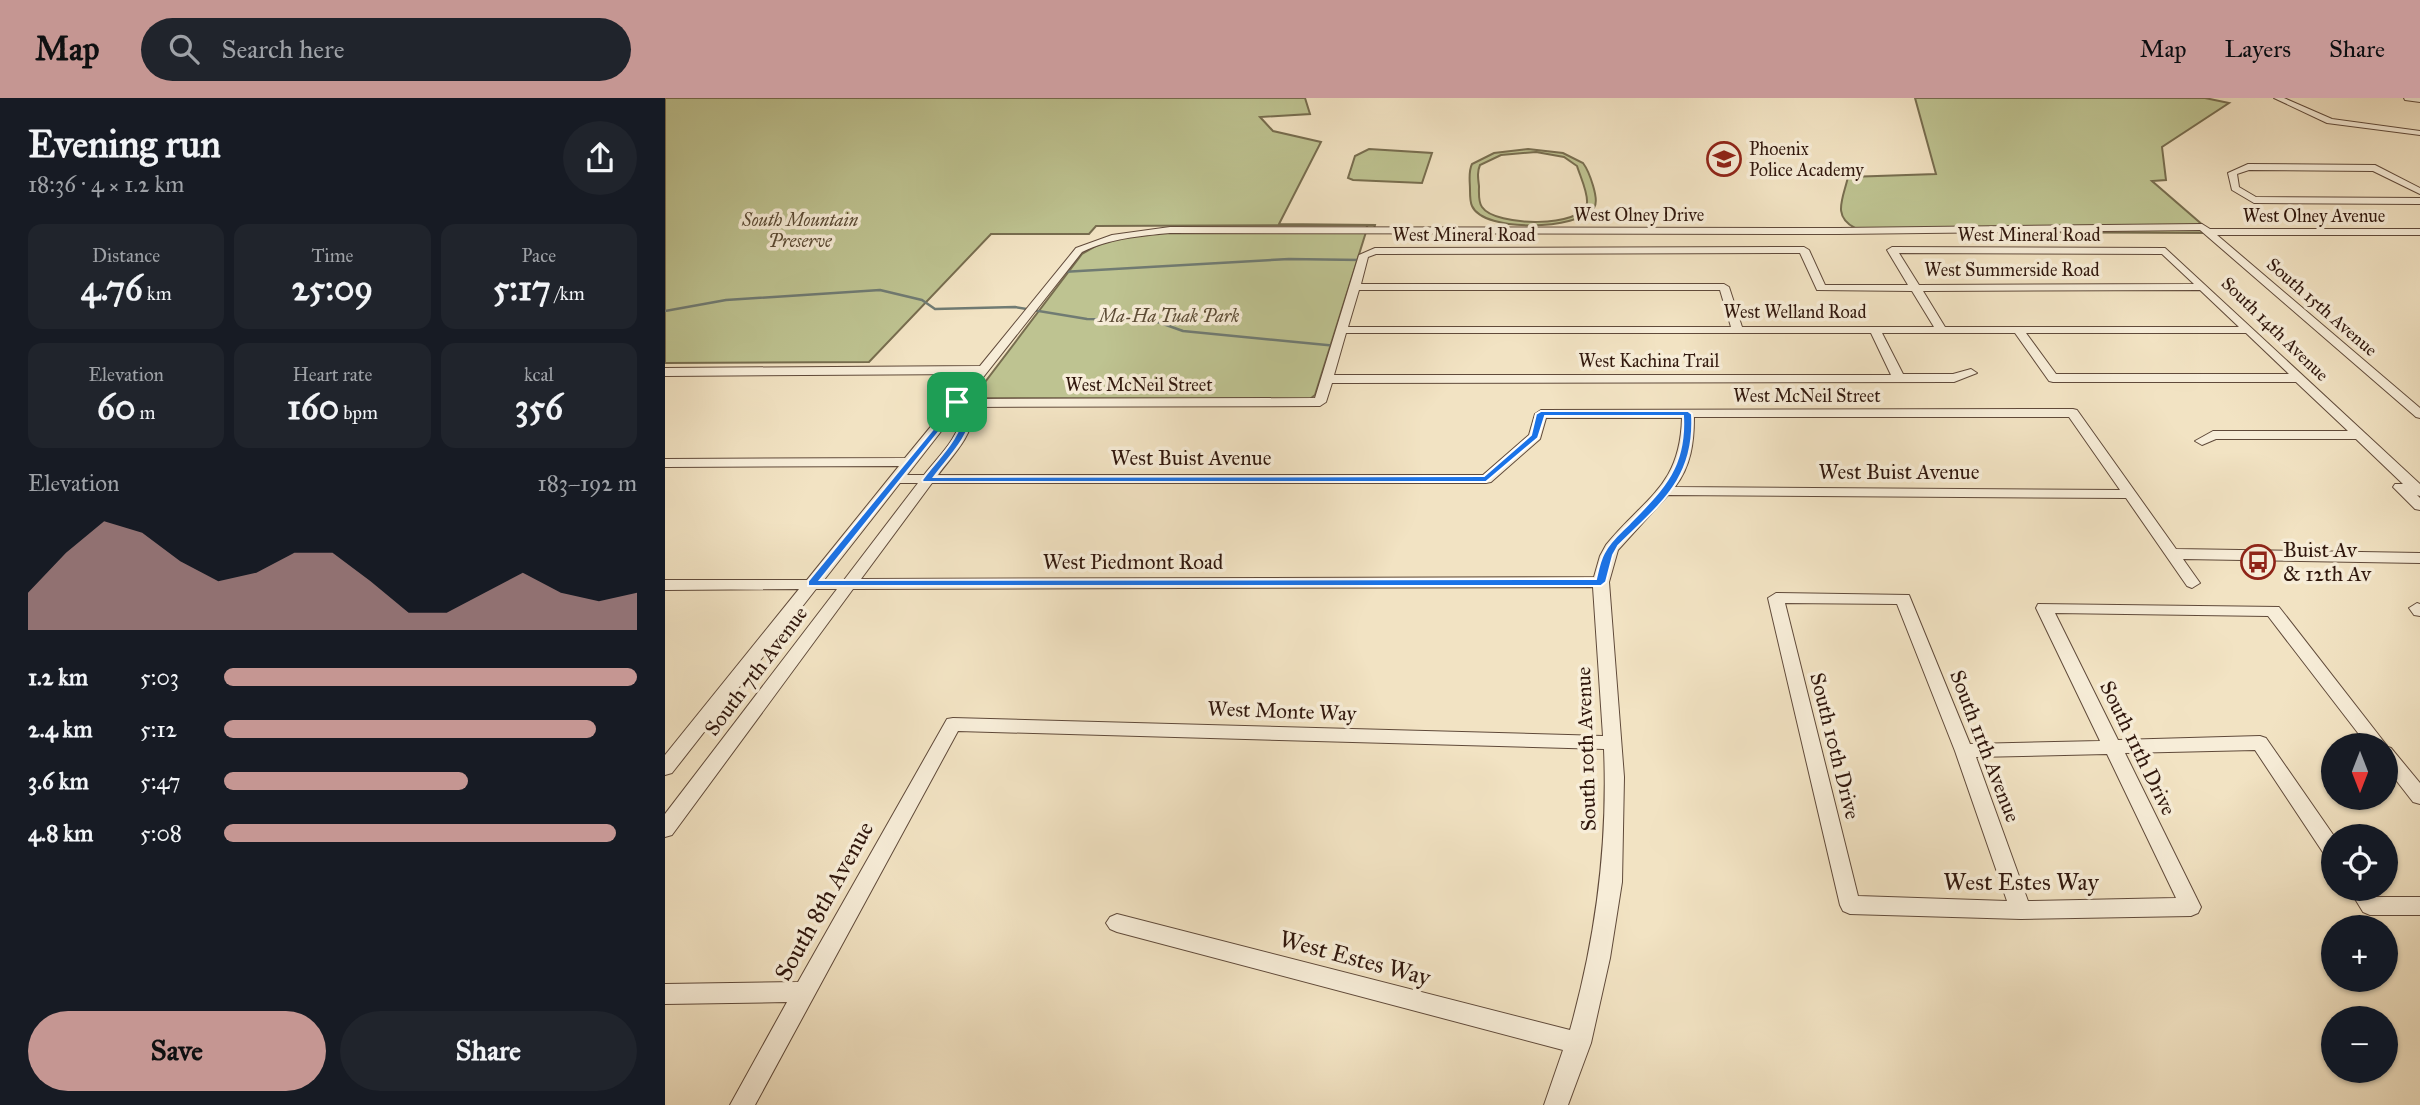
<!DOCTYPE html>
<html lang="en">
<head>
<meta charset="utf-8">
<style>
	:root { --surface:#171b24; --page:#20242c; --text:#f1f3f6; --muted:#9ea1a6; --accent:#c59692 }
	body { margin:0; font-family:"IM FELL Great Primer",serif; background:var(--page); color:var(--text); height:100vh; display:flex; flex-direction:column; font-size:26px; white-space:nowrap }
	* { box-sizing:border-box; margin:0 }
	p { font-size:23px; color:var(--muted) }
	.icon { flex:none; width:38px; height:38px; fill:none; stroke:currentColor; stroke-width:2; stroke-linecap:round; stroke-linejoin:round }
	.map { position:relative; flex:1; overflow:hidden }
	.drawer { display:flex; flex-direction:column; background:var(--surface); width:665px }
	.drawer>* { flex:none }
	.needle { width:46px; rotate:180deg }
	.controls { position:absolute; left:1656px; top:635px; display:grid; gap:14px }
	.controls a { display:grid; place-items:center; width:77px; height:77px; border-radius:50%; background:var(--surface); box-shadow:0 2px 5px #0004; font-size:35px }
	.pin { position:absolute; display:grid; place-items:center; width:60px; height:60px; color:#fff; margin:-30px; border-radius:14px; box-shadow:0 4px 10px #0006 }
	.round { display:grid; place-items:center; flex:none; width:74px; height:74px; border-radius:37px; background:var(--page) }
	.overview { display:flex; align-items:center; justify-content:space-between; height:119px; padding:0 28px }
	h1 { font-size:38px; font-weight:700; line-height:52px }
	.figures { display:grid; grid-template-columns:repeat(3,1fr); gap:10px; height:119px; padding:7px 28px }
	.figures div { display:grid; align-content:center; border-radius:14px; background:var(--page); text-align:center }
	.figures b { font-size:35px; font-weight:700 }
	.figures small { font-size:19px; font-weight:400 }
	.figures p { font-size:19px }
	.chart { height:196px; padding:14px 28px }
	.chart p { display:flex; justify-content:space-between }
	.chart svg { width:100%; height:126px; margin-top:7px; fill:var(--accent); opacity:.7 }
	.primary-button { display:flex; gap:14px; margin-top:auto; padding:14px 28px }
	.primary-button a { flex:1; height:80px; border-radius:42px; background:var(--accent); color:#111; font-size:28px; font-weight:700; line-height:80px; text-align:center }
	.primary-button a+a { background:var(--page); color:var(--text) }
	ul { padding:0 28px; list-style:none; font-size:23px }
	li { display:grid; grid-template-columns:112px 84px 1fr; align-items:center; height:52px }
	li i { height:18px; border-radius:9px; background:var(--accent) }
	header { display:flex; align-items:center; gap:42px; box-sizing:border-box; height:98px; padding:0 35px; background:var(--accent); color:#111 }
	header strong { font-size:33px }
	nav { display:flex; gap:38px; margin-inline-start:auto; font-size:24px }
	.search { width:490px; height:63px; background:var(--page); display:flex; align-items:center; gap:18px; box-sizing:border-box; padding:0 24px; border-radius:38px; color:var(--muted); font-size:26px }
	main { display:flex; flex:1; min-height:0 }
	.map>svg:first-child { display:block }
	.green { fill:#bec391; stroke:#776d4f; stroke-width:2; fill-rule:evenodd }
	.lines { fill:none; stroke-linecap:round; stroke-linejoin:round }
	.stream { stroke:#707b73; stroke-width:2.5 }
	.street-casing { stroke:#604a3a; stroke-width:2 }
	.street { fill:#f7edd8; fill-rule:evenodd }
	.route { fill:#1a73e8; stroke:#fff; stroke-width:2; fill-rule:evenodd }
	.labels { text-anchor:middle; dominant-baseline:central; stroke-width:7; stroke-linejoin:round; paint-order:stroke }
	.far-poi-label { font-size:18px; fill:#30170d; stroke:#f7edd8; text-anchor:start }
	.far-street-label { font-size:18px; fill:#30170d; stroke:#f7edd8 }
	.far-park-label { font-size:18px; font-style:italic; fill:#5b4b35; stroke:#f7edd8 }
	.street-label { font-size:21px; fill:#30170d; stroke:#f7edd8 }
	.poi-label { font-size:21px; fill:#30170d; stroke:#f7edd8; text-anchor:start }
	.near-street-label { font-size:24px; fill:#30170d; stroke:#f7edd8 }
</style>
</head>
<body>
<header>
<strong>Map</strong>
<div class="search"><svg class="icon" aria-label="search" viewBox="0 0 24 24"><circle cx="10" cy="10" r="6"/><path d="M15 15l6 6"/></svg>Search here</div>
<nav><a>Map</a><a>Layers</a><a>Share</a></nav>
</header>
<main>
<section class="drawer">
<div class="overview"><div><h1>Evening run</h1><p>18:36 · 4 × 1.2 km</p></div><a class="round"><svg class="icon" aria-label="share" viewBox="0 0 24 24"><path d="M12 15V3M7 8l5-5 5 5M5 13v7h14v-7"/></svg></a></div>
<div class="figures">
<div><p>Distance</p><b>4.76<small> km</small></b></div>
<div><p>Time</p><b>25:09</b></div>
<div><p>Pace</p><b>5:17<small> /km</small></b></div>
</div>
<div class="figures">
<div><p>Elevation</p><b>60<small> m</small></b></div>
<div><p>Heart rate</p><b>160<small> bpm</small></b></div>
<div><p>kcal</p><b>356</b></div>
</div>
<div class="chart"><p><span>Elevation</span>183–192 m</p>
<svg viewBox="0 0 160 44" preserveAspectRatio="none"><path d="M0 44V31L10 17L20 6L30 10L40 20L50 27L60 24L70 17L80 17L90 27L100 38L110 38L120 31L130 24L140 31L150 34L160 31V44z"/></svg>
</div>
<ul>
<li><b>1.2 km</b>5:03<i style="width:100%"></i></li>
<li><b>2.4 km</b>5:12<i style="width:90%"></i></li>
<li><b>3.6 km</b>5:47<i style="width:59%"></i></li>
<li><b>4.8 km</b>5:08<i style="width:95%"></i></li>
</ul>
<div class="primary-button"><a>Save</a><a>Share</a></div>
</section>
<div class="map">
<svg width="1755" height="1007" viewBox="0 0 1755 1007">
	<rect width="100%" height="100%" fill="#f2e3c3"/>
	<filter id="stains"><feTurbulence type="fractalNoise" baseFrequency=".00286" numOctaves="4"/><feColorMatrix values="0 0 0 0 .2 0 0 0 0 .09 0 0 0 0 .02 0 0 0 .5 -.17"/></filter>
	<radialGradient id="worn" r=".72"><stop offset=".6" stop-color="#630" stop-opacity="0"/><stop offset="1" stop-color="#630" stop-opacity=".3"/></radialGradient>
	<g class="green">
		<path d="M0 0H640L645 16 595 19 608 33 656 44 614 126 710 127 709 131 1190 130C1167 118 1178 101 1183 79L1271 76 1250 0H1540L1564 5 1497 49 1501 82 1487 83 1547 135 704 132 701 127 431 128 424 136H326L204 264 0 265Z"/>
		<path d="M704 51 767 55 757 85 688 82 683 80 690 58Z"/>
		<path d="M863 51 898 55 918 65C924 73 935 102 929 110 913 132 819 135 807 108 805 104 805 97 805 92 805 83 803 74 807 66L829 55ZM871 54 899 59 912 68C915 78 923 94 922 105 918 130 830 129 817 109 813 104 814 94 814 88 813 80 812 74 815 67L836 57Z"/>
		<path d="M701 134 650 297 645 301 308 300 417 156 438 144 482 135Z"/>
	</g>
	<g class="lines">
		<g class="stream">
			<path d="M397 174 624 161 696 162"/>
			<path d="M0 213 61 202 215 192 257 202 270 211 350 209 422 221 487 222 518 233 672 248"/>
		</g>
		<g class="street-casing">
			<g id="street">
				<path d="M1609 0H1619L1667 21 1755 33V37L1662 25Z"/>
				<path d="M1739 0H1755V4L1740 2Z"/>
				<path d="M1583 66 1710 67 1755 90V96L1708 73 1584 72 1572 76 1574 89 1591 99 1755 100V106L1589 105 1567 92 1563 75Z"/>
				<path d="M1537 126 1545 131H1755V137H1552L1755 310V320L1751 319 1535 132 1174 136 505 135C474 138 446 140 417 154L301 301 650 300 694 157 710 150 1139 149 1144 152 1160 187H1243L1222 152 1227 149 1500 150 1755 386V398L1752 397 1755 400V412L1750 411 1728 389 1730 386H1738L1691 341H1551L1537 347 1530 343 1548 333H1683L1631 284H1388L1384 283 1350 235H1217L1238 276H1288L1306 271 1312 275 1289 284 667 285 661 304 655 308 303 309 308 315C308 338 286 359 273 377H818L864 337 870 316 876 312 1408 311 1412 312 1511 451 1755 455V465L1518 461 1535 485 1527 490 1522 488 1461 400 1003 397 953 452 944 484 959 679 957 784 945 860 926 945 903 1007H879L898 952 452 834 445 831 441 825 445 819 452 816 905 932C931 839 943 748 939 651L293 633 90 1007H65L122 904 0 906V886L133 884 282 621 288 620 938 638 928 489 188 491 7 737 0 739V716L172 491H151L7 675 0 677V657L134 491 0 492V482H142L234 368 0 369V361L240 360 309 276 0 278V270L315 268 411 150 447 137 505 129 1174 130ZM1135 155 1152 192 1247 193 1269 229H1077L1064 189 1059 186H696L703 159 711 156ZM1234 155 1497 156 1529 186 1254 187ZM694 192H1055L1066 229H683ZM1535 192 1574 229H1280L1258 193ZM681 235H1206L1226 277H669ZM1361 235H1581L1624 276H1391ZM292 313 296 316C296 338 272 360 259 377H242ZM1029 319H1404L1455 392 1010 389C1026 368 1029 345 1029 319ZM881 320H1017C1015 389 980 399 941 447L935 458 929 479 196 481 267 385H821L826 384 875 341ZM235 385H253L179 482H159Z"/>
				<path d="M1111 495 1244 497 1305 646 1435 643 1371 510 1373 506 1614 509 1723 649 1726 650 1755 685V706L1748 704 1720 668V648H1703L1603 518 1390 515 1453 642 1595 638 1601 640 1669 738 1668 761 1661 759 1590 652 1460 655 1536 809 1533 815 1526 818 1356 821 1185 816 1178 813 1175 807 1103 500ZM1120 505 1232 506 1290 653 1342 803 1193 798ZM1442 656 1511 800 1363 803 1311 659Z"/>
				<path d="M1752 505 1755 506V518L1749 517 1744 510Z"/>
				<path d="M1684 791H1705L1711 799H1755V817H1705L1698 814Z"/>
			</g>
		</g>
		<use href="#street" class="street"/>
	</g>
	<path class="route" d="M292 302 307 315C305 339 283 360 269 379L819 378 866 337 871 316 876 313H1023L1027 316C1031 381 995 406 953 448L948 457 941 484 936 488H143V483ZM293 310 298 315C296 341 271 362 257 382L258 384H821L873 340 880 318H1018C1021 370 997 392 964 426 955 435 945 443 939 455 935 462 933 472 931 481L155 482Z"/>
	<defs>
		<g id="school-ring" transform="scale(1.75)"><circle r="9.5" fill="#f7edd8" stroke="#8f2418" stroke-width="1.5"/><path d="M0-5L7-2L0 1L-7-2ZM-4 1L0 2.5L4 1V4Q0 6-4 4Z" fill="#8f2418"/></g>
		<g id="bus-ring" transform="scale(1.75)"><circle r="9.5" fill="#f7edd8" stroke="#8f2418" stroke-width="1.5"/><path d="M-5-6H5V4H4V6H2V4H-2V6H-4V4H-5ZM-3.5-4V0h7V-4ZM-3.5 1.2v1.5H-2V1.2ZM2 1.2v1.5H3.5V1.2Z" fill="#8f2418"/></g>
	</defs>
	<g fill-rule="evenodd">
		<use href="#school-ring" x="1059" y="61"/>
		<use href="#bus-ring" x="1593" y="464"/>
	</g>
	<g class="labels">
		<g class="far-poi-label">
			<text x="1084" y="51">Phoenix<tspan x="1084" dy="21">Police Academy</tspan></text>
		</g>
		<g class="far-street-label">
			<text x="974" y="117">West Olney Drive</text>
			<text x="1649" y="118">West Olney Avenue</text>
			<text x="799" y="137">West Mineral Road</text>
			<text x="1364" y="137">West Mineral Road</text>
			<text x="1347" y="172">West Summerside Road</text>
			<text transform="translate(1657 209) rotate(41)">South 15th Avenue</text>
			<text x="1130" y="214">West Welland Road</text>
			<text transform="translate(1610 231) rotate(44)">South 14th Avenue</text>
			<text x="984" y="263">West Kachina Trail</text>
			<text x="474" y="287">West McNeil Street</text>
			<text x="1142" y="298">West McNeil Street</text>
		</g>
		<g class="far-park-label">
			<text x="135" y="122">South Mountain<tspan x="135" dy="21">Preserve</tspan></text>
			<text x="504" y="218">Ma-Ha Tuak Park</text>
		</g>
		<g class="street-label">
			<text x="526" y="360">West Buist Avenue</text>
			<text x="1234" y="374">West Buist Avenue</text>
			<text x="468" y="464">West Piedmont Road</text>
			<text transform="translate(91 573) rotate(-53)">South 7th Avenue</text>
			<text transform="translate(617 613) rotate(2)">West Monte Way</text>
			<text transform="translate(1170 648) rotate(76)">South 10th Drive</text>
			<text transform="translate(1320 648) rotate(69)">South 11th Avenue</text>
			<text transform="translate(1473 650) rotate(64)">South 11th Drive</text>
			<text transform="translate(921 651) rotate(-92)">South 10th Avenue</text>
		</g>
		<g class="poi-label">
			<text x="1618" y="452">Buist Av<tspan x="1618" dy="24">&amp; 12th Av</tspan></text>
		</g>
		<g class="near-street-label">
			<text x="1356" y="784">West Estes Way</text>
			<text transform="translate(159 803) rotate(-61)">South 8th Avenue</text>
			<text transform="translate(690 860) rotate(15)">West Estes Way</text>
		</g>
	</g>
	<rect width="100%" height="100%" filter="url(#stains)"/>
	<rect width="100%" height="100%" fill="url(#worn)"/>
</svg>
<div class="controls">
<a><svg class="needle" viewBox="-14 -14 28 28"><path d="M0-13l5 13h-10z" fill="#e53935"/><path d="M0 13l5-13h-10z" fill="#9ea1a6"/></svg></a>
<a><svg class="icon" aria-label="locate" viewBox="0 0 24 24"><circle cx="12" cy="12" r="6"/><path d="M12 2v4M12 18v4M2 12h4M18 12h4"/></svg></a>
<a>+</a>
<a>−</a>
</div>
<div class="pin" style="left:292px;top:304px;background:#1e9e55"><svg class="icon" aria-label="arrive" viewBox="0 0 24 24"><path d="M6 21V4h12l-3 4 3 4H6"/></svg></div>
</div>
</main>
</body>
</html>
